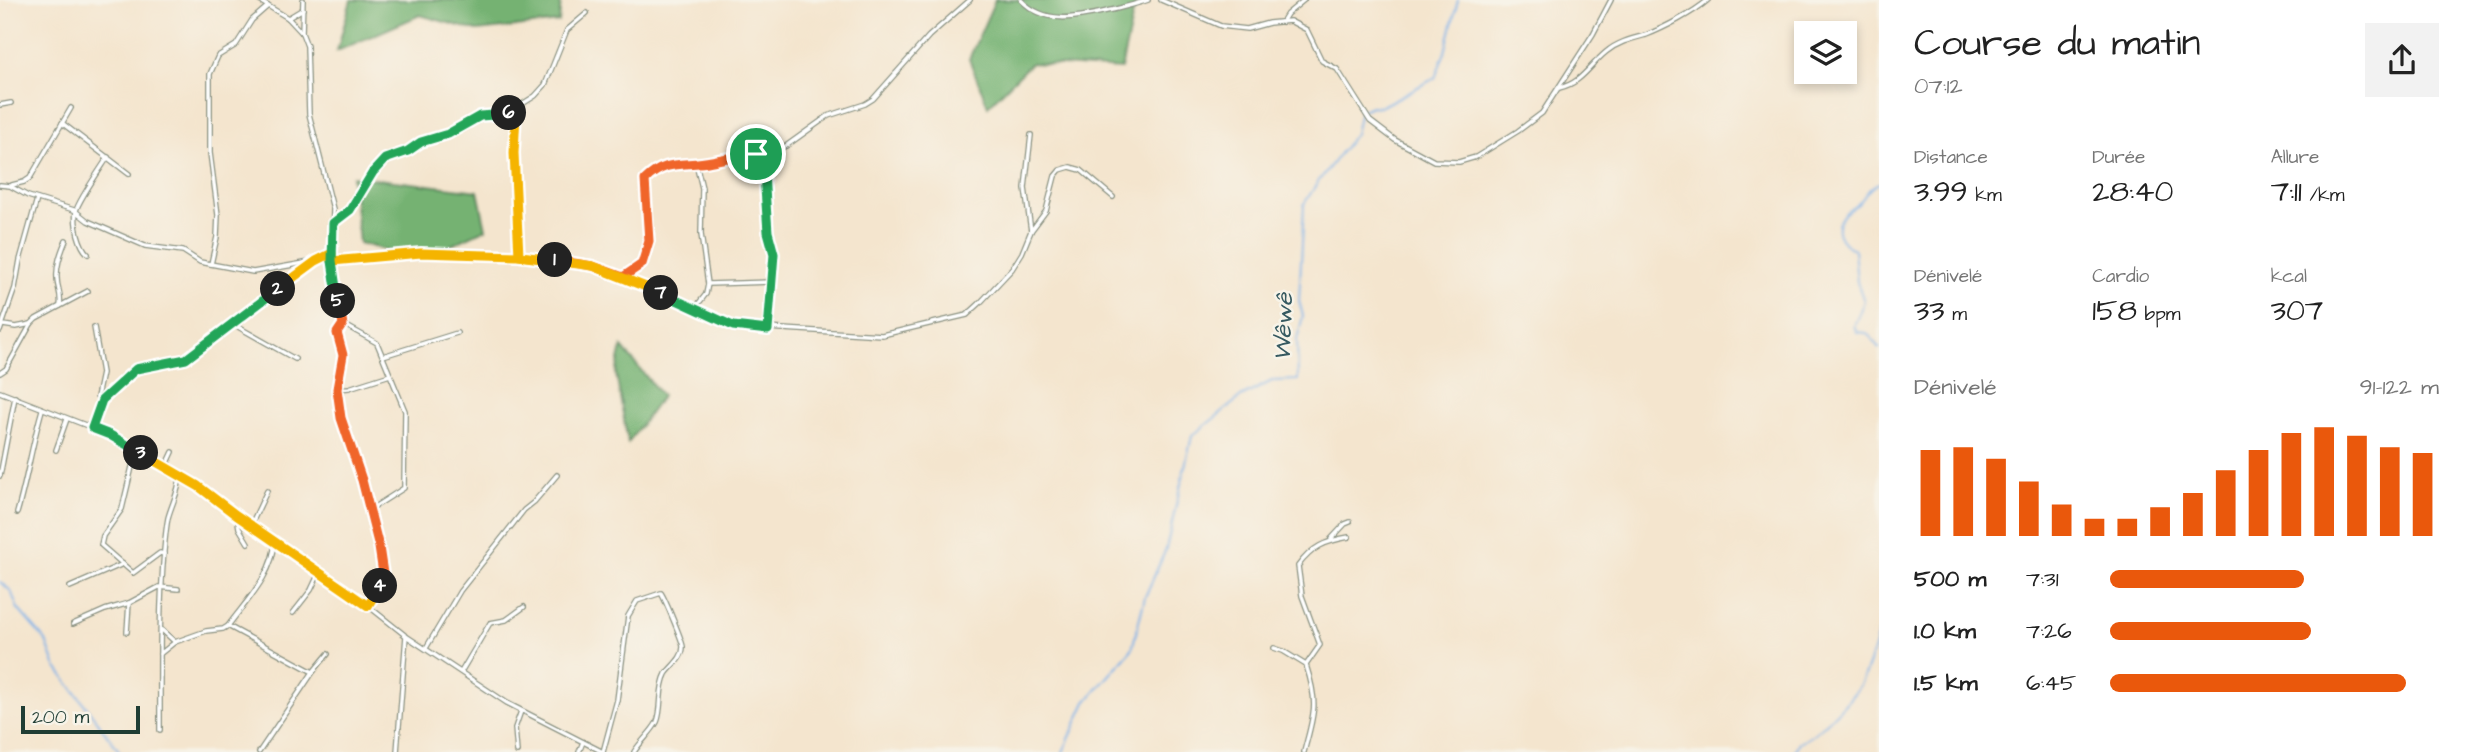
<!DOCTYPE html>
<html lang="fr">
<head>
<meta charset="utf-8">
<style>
	:root { --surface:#fff; --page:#f2f2f2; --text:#222; --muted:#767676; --accent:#ea580c }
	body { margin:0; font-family:"Architects Daughter",sans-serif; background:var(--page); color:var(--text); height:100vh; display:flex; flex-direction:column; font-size:26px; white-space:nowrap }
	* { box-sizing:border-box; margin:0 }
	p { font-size:23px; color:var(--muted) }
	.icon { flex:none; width:38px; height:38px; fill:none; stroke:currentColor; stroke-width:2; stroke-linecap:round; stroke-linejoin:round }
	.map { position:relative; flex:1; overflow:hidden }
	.side { display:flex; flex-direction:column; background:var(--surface); width:595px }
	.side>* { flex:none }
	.fabs { position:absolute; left:1794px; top:21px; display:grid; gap:14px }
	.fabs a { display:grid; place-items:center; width:63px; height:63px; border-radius:0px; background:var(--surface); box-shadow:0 4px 10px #0003; font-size:35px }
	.scale { position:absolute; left:21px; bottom:18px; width:119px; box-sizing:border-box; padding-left:7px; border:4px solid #1f3d34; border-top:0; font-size:19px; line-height:24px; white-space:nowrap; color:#1f3d34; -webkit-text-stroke:5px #f7f3e8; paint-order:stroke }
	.pin { position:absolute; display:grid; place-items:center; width:60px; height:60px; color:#fff; margin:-30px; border:4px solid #fff; border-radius:50%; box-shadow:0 2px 7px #0007 }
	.km { position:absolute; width:35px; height:35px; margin:-18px; border-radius:50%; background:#222; color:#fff; font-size:19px; line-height:35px; text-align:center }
	.round { display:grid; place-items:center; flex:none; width:74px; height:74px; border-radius:0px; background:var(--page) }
	.head { display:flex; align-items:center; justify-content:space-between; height:119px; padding:0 35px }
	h1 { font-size:38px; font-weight:600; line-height:52px }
	.stats { display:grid; grid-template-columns:repeat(3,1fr); gap:10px; height:119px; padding:7px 35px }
	.stats div { display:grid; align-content:center }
	.stats b { font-size:30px; font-weight:600 }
	.stats small { font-size:19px; font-weight:400 }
	.stats p { font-size:19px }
	.chart { height:196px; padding:14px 35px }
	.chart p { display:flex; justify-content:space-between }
	.chart svg { width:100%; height:126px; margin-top:7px; stroke:var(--accent); stroke-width:6 }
	ul { padding:0 35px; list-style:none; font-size:23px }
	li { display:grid; grid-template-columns:112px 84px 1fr; align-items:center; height:52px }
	li i { height:18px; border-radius:9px; background:var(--accent) }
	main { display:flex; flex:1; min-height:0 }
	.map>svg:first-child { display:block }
	.forest { fill:#74b272; stroke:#4a7853; stroke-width:2 }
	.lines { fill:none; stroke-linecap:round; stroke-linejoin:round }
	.stream { stroke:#7ab0e8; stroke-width:2 }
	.street-casing { stroke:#8a9181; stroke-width:6 }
	.street { stroke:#fff; stroke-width:3.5 }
	.split-1-casing { stroke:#fff; stroke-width:14 }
	.split-2-casing { stroke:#fff; stroke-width:14 }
	.split-3-casing { stroke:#fff; stroke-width:14 }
	.split-4-casing { stroke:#fff; stroke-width:14 }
	.split-5-casing { stroke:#fff; stroke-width:14 }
	.split-6-casing { stroke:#fff; stroke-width:14 }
	.split-7-casing { stroke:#fff; stroke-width:14 }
	.split-8-casing { stroke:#fff; stroke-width:14 }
	.split-1 { stroke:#f0652b; stroke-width:9 }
	.split-2 { stroke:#f5b400; stroke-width:9 }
	.split-3 { stroke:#22a559; stroke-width:9 }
	.split-4 { stroke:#f5b400; stroke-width:9 }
	.split-5 { stroke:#f0652b; stroke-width:9 }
	.split-6 { stroke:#22a559; stroke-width:9 }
	.split-7 { stroke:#f5b400; stroke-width:9 }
	.split-8 { stroke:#22a559; stroke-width:9 }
	.labels { text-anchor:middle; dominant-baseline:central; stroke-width:5; stroke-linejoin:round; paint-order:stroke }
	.water-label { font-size:24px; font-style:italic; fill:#365a61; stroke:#f7f3e8 }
</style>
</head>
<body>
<main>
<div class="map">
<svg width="1879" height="752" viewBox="0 0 1879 752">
	<rect width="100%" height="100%" fill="#f7f3e8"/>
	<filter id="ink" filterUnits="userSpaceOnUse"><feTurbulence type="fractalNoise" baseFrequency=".0143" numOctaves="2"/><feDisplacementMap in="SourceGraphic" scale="14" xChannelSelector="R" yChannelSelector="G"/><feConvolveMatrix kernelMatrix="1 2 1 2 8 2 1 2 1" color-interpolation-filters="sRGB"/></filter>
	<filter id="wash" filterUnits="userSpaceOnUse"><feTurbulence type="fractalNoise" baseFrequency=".00686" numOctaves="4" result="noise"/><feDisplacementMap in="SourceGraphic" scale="28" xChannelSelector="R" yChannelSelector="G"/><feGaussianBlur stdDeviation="1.57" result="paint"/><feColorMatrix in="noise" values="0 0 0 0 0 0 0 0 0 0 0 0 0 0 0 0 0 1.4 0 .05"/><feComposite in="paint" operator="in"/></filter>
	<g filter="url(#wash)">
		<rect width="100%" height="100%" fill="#f4e5ce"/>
		<g class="forest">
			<path d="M351 0H561L559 22 477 31 420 15 337 51Z"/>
			<path d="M995 0H1136L1121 69 1031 63 988 106 969 59Z"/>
			<path d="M352 176 478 191 486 229 420 260 359 243Z"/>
			<path d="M622 347 662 396 628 443 616 374Z"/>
		</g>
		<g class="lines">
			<g class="stream">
				<path d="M1879 183C1868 187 1866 195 1859 203 1855 207 1849 209 1845 213 1831 228 1839 242 1854 250L1857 282 1864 301 1854 326 1857 332 1867 333 1879 348"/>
				<path d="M0 582 11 591 18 609 46 641 55 665 120 752"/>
				<path d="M1063 752 1086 702 1132 649 1145 597 1166 549 1192 436 1241 397 1272 381 1298 380 1297 339 1303 316 1299 301 1304 204 1318 182 1355 134 1360 111 1371 106 1380 107 1435 78 1445 52 1458 0"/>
				<path d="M1794 752 1799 742C1813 740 1854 696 1861 683 1868 667 1874 649 1879 632"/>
			</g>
		</g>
	</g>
	<g filter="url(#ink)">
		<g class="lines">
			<g class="street-casing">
				<g id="street">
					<path d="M1021 0C1048 28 1083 16 1116 9 1127 6 1137 4 1148 0"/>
					<path d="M1161 0 1221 26 1247 29 1269 23 1290 21 1307 30 1322 61 1337 69 1370 121 1395 140 1434 161 1459 162 1476 157 1518 131 1542 113 1593 34 1611 0"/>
					<path d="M288 18 303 9"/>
					<path d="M1282 22 1287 14 1304 0"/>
					<path d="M302 33 303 0"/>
					<path d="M1559 88C1582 83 1589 66 1606 52 1618 42 1631 39 1646 35 1664 28 1693 13 1708 0"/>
					<path d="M0 105 11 103"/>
					<path d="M62 123 129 174"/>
					<path d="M756 154 764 174 768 232 774 254 767 330"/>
					<path d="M0 185 10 186 28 196 74 210 88 221 145 246 183 251 200 262 253 272 316 261 421 253 519 255 593 266 623 277 642 264 649 241 645 180 652 173 677 163 712 161 730 156 772 152 786 146 828 116 865 104 873 99 929 36 970 0"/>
					<path d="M12 185 24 182 30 178 71 108"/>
					<path d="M333 223 350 210 373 172 385 159 408 151 420 142 448 134 480 116 494 115 503 111 515 114"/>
					<path d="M1031 231 1025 188 1031 135"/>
					<path d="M332 253 343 324 377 343 405 411 404 488 368 511"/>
					<path d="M88 254C79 246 74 224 76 211 78 201 101 168 108 157"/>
					<path d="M519 255 514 153 515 114 519 106 535 96 545 85 567 30 587 13"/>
					<path d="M211 264 217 237 218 215 210 153V74L218 56 236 45 252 20 268 6"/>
					<path d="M624 278 733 326 882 335 967 315 979 304 1012 269 1022 253 1031 231 1046 211 1055 176 1060 170 1070 167 1081 170 1113 197"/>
					<path d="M708 284 772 282"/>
					<path d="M60 306C62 293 57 289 57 278 56 265 61 252 66 240"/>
					<path d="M695 308 706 294 708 284 701 234 702 188 696 163"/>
					<path d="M231 323 295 359"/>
					<path d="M3 325 16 327 31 324"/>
					<path d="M343 325 337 333 343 355 337 389 341 418 362 480 379 547 384 580 367 605"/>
					<path d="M94 327 102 373 97 397 102 400"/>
					<path d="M0 331 15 288 20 260 37 199"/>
					<path d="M383 356 457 333"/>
					<path d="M0 373 6 369 31 324 36 319 88 291"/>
					<path d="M337 389 349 388 390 375"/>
					<path d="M0 392 111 435 198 486 236 515 357 597 406 636 507 703 603 752"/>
					<path d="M92 428 102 400 136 369 186 360 240 316 316 261 332 253 333 209 309 114 307 46 302 33 288 18 258 0"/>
					<path d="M56 450 67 419"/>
					<path d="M136 450 122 509 103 536 101 545 133 573 160 553 164 554"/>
					<path d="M166 467 173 452"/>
					<path d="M0 476 15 397"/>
					<path d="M17 513C27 479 32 444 42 410"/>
					<path d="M237 516 239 528 248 543"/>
					<path d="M251 525 267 491"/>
					<path d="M1331 539 1345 524 1350 522"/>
					<path d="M70 587 123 564"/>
					<path d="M293 613 311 590 320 571"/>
					<path d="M73 624 105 610 129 603 159 587 178 589"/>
					<path d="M228 626C247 600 273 575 275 541"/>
					<path d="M162 630 175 642"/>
					<path d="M127 632 129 603"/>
					<path d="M426 648 460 591 524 510 534 502 557 475"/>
					<path d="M1274 648 1283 651 1306 665"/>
					<path d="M160 654 175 642 206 631 223 629 228 626 313 672"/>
					<path d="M461 672 490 623 506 620 524 607"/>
					<path d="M160 730C160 670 159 611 164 551 165 540 166 528 168 518 172 503 179 492 180 476"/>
					<path d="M259 752 313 672 328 654"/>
					<path d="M397 752 406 636"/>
					<path d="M517 752 515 728 521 711"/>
					<path d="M579 752 583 742"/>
					<path d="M603 752 617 700 628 616 637 601 661 593C665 599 683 642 683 647 683 659 671 666 666 674 658 689 663 708 657 722 652 732 640 742 634 752"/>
					<path d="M1304 752C1314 713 1319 705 1306 665L1320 645 1302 596 1298 566C1312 547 1325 541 1349 537"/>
				</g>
			</g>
			<use href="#street" class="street"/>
		</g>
	</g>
	<g class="lines" filter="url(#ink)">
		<g class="split-1-casing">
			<path id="split-1" d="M555 260 593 266 623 277 642 264 649 241 645 180C667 158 685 167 712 161 727 158 741 155 756 154"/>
		</g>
		<g class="split-2-casing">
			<path id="split-2" d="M278 289 316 261 332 253V261L421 253 519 256 555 260"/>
		</g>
		<g class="split-3-casing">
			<path id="split-3" d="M141 453 110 435 92 428 102 400 136 369 186 359 278 289"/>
		</g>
		<g class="split-4-casing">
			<path id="split-4" d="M141 453 198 486 236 515 368 606 380 586"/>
		</g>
		<g class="split-5-casing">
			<path id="split-5" d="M338 301 343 324 337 333 343 355 337 389 341 418 362 480 379 547 384 580 380 586"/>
		</g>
		<g class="split-6-casing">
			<path id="split-6" d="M338 301 332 261 333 223 350 210 373 172 385 159 408 151 421 142 448 134 480 116 494 115 503 111 509 113"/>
		</g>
		<g class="split-7-casing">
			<path id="split-7" d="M509 113 516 114 514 153 519 256 593 266 661 293"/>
		</g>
		<g class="split-8-casing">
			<path id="split-8" d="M661 293 733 326 768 330 774 254 768 232 764 174 756 154"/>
		</g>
		<use href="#split-1" class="split-1"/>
		<use href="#split-2" class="split-2"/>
		<use href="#split-3" class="split-3"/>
		<use href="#split-4" class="split-4"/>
		<use href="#split-5" class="split-5"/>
		<use href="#split-6" class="split-6"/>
		<use href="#split-7" class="split-7"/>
		<use href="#split-8" class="split-8"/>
	</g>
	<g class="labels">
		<g class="water-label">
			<text transform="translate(1284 327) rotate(-88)">Wêwê</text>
		</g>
	</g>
</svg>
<div class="fabs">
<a><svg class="icon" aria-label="layers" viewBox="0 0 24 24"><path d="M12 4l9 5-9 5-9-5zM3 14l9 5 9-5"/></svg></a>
</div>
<div class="scale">200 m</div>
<div class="pin" style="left:756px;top:154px;background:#1e9e55"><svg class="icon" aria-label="arrive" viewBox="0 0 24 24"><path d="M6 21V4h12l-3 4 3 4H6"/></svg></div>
<b class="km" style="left:555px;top:260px">1</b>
<b class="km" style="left:278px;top:289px">2</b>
<b class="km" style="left:141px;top:453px">3</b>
<b class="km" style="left:380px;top:586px">4</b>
<b class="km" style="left:338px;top:301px">5</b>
<b class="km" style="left:509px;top:113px">6</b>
<b class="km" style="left:661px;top:293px">7</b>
</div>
<section class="side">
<div class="head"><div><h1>Course du matin</h1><p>07:12</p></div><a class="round"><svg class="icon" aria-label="share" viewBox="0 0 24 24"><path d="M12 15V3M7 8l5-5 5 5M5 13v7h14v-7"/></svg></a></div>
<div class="stats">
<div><p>Distance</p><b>3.99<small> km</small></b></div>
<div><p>Durée</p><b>28:40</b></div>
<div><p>Allure</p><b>7:11<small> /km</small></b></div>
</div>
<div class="stats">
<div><p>Dénivelé</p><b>33<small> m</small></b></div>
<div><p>Cardio</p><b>158<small> bpm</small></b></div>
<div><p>kcal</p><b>307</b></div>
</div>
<div class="chart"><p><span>Dénivelé</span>91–122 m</p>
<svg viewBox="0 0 160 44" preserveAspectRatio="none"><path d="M5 44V14M15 44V13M25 44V17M35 44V25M45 44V33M55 44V38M65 44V38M75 44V34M85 44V29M95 44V21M105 44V14M115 44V8M125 44V6M135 44V9M145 44V13M155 44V15"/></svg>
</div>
<ul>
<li><b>500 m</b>7:31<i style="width:59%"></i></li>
<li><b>1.0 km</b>7:26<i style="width:61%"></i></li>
<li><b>1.5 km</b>6:45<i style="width:90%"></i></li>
</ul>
</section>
</main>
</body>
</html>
